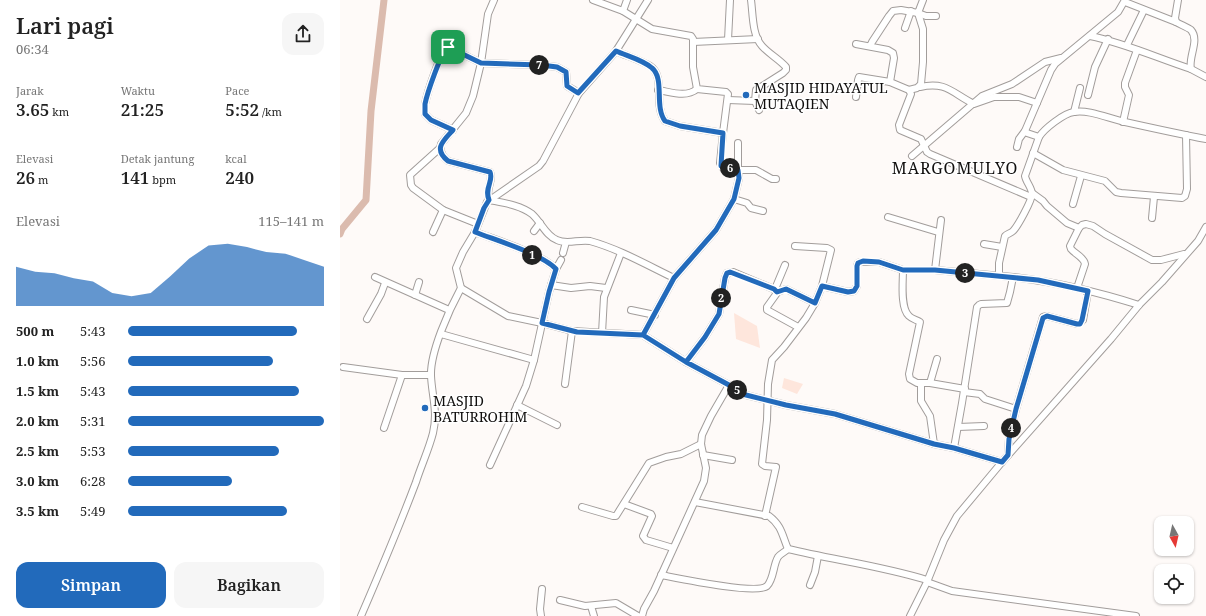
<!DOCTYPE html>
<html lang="id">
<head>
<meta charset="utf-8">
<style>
	:root { --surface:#fff; --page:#f6f6f6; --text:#222; --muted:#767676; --accent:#226abb }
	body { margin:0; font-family:"Noto Serif",serif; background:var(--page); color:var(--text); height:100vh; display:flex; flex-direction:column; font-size:15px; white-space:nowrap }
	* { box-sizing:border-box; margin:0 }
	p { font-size:13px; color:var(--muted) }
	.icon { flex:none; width:22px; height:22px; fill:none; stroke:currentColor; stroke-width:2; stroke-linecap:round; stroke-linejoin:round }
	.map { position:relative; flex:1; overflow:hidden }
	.side { display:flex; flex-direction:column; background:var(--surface); width:340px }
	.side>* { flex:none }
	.needle { width:26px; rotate:172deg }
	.tools { position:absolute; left:814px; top:516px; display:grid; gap:8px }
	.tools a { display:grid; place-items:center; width:40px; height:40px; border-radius:8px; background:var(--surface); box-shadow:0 1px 3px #0004; font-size:20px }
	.pin { position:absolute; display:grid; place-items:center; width:34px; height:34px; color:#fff; margin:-17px; border-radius:8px; box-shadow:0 2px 6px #0006 }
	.km { position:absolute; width:20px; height:20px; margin:-10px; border-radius:50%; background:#222; color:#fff; font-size:11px; line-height:20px; text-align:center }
	.round { display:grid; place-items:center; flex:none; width:42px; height:42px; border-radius:12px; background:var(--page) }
	.headline { display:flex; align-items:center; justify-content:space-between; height:68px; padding:0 16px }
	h1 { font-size:22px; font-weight:600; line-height:30px }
	.figures { display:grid; grid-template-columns:repeat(3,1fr); gap:6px; height:68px; padding:4px 16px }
	.figures div { display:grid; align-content:center }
	.figures b { font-size:17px; font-weight:600 }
	.figures small { font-size:11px; font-weight:400 }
	.figures p { font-size:11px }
	.chart { height:112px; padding:8px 16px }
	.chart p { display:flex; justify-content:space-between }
	.chart svg { width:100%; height:72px; margin-top:4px; fill:var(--accent); opacity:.7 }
	.cta { display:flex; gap:8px; margin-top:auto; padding:8px 16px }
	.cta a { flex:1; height:46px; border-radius:12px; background:var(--accent); color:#fff; font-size:16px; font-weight:600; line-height:46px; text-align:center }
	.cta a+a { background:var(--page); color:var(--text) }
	ul { padding:0 16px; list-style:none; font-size:13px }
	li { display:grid; grid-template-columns:64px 48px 1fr; align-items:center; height:30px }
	li i { height:10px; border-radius:5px; background:var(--accent) }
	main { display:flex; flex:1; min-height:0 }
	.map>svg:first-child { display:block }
	.green { fill:#fee6dc }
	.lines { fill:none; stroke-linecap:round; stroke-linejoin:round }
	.river { stroke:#dbbbae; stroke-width:7 }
	.minor-casing { stroke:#a29d9b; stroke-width:8 }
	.minor { stroke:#fff; stroke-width:6 }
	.route-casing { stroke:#fff; stroke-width:8 }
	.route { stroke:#226abb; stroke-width:5 }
	.poi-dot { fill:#226abb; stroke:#fff; stroke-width:1.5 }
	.labels { text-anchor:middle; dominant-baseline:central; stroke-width:3; stroke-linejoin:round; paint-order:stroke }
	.poi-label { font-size:14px; fill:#110f0e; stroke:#fff; text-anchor:start }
	.quarter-label { font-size:16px; letter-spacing:1px; fill:#110f0e; stroke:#fff }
</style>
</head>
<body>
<main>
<section class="side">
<div class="headline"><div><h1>Lari pagi</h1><p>06:34</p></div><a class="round"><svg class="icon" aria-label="share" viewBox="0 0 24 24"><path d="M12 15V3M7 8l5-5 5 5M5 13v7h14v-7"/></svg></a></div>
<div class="figures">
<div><p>Jarak</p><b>3.65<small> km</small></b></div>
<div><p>Waktu</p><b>21:25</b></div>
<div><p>Pace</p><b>5:52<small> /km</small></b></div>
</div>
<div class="figures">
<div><p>Elevasi</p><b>26<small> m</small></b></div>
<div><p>Detak jantung</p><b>141<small> bpm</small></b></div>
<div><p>kcal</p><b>240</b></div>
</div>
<div class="chart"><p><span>Elevasi</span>115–141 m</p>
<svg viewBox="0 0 160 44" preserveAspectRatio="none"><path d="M0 44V20L10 23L20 24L30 27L40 29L50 36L60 38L70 36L80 26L90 15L100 7L110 6L120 8L130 11L140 12L150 16L160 20V44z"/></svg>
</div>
<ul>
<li><b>500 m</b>5:43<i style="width:86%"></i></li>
<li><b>1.0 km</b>5:56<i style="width:74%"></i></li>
<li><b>1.5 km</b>5:43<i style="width:87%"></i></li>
<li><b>2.0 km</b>5:31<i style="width:100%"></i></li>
<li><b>2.5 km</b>5:53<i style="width:77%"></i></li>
<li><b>3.0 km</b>6:28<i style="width:53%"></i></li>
<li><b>3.5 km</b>5:49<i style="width:81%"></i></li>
</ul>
<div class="cta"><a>Simpan</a><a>Bagikan</a></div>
</section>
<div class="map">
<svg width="866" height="616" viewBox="0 0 866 616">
	<rect width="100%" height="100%" fill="#fefaf8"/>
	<g class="green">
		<path d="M394 313 417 326 420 348 396 339Z"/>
		<path d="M444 378 463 384 457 394 442 388Z"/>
	</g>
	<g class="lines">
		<path class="river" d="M0 234 2 229 26 200 31 111 44 0"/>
		<g class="minor-casing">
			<g id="minor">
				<path d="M154 0 148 14 141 63 133 96 126 113 101 144C99 151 103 157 108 161L150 172C154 181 145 188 149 200 164 203 180 205 192 214 201 222 206 236 217 240 227 245 239 239 250 241 279 249 307 265 334 278"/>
				<path d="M253 0 283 11 312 29 351 36 353 39V67L357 89 386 92 388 94 383 133 380 163 382 167 398 170 399 178 394 199 376 230 334 278 303 335"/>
				<path d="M411 0C413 14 412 35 422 46 429 54 439 59 446 67V70L443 73 416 90 415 101 419 110"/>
				<path d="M838 0 835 18 836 22C841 25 847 27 851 30 860 40 848 57 851 69L866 77"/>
				<path d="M785 2 836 22"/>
				<path d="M283 11 287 0"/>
				<path d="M578 13 586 16H596"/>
				<path d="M565 28 571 11"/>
				<path d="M750 36C785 43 817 58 851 69"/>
				<path d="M388 40 390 0"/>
				<path d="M353 42 418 39"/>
				<path d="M516 44 548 50 553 53 554 58 550 82 569 90 571 94 559 125 560 130 581 139 587 152 590 154 691 197"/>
				<path d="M787 45 804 10"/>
				<path d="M530 46 532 42 549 16 553 11 561 10 578 13 583 0"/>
				<path d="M276 51C287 56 300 60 310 66 326 76 313 105 325 121L340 126 383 133"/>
				<path d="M580 87C606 81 612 93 634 104L654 97H679L697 103"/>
				<path d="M318 90C331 92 346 98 357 89"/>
				<path d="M569 90 577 88 581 84 583 62V29L578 13"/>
				<path d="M748 95 755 67 768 39"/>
				<path d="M516 97 518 80 519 77 550 82"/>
				<path d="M388 100 415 101"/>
				<path d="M734 112 740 88"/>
				<path d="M783 122 789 95 785 87V83L797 50"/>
				<path d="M113 130 91 120 85 114C85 110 85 107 85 104 87 94 100 52 108 47L141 63 201 65 217 67 226 72 227 86 239 93"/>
				<path d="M685 131 687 133 699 137"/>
				<path d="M398 143V170H416L432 179H436"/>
				<path d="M677 147 679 139 685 131 711 70 715 64 778 12 785 0"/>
				<path d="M100 148 70 175 71 185 73 188 103 210 138 224"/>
				<path d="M693 153 723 170 765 181 776 192 781 193 842 198 845 196 847 189 846 135"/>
				<path d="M572 156 642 96 672 84 705 62 721 58"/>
				<path d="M692 193 703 201 707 206 727 223 739 228"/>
				<path d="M394 199 407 203 411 208 423 211"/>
				<path d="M733 204 741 176"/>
				<path d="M548 217 598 232"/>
				<path d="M812 218 814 197"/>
				<path d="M194 231 200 223"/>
				<path d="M93 232 103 210"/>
				<path d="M135 232C156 240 202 254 216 269L209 292 194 360 186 386 150 465"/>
				<path d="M644 244 662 247"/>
				<path d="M455 246 487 248 491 250 482 286"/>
				<path d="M223 253 226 242"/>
				<path d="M216 269 221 260"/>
				<path d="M563 270C563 281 560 308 569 316 572 319 577 320 580 322L569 374 570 379 577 383H590L625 389"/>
				<path d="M595 270 601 220"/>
				<path d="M659 275V263L665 236C667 234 671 233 673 231 678 226 692 200 692 194 692 188 686 182 685 176L699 137C704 129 724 113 734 112 748 109 770 119 785 122 812 128 839 134 866 139"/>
				<path d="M35 277 109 310"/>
				<path d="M673 277C716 282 758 292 799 305"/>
				<path d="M211 285 231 288 250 286 266 288"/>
				<path d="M121 288 168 316 202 323 232 331 303 335 346 362 389 385 402 394 446 405 495 414 594 444 614 448 662 462"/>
				<path d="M737 288 745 264C744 257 735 254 731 249L730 246 739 228 742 225 746 224 753 226 765 234 812 260H821L844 254"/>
				<path d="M435 289 445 265"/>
				<path d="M437 292 446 289 475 303"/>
				<path d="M75 295 79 282"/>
				<path d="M291 310 315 315"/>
				<path d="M27 319 41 294 45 283"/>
				<path d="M262 333 264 297 281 253"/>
				<path d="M101 334 194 360"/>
				<path d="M346 362 365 337 379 314 385 278 387 273 393 272 436 290 437 293 427 307V310L458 327"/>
				<path d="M3 367 62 375H91"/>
				<path d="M581 383V401L590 416 594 444"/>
				<path d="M590 383 597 359"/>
				<path d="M225 384 232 331"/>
				<path d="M624 392 640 394 645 399 676 409 703 317 707 316 737 324 740 323 743 320 748 291"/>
				<path d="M177 405 217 425"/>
				<path d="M618 427 644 426"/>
				<path d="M44 428 62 375"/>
				<path d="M363 455 392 460"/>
				<path d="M668 455 669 439 676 409"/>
				<path d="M355 502 429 516C442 526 442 535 448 549"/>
				<path d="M284 504 311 514 312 516 303 536 306 540 333 548"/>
				<path d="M242 507 273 516H276L309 463 326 457 341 454 361 444"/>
				<path d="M425 516 436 467 425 466 422 464 427 420 428 384 432 360 444 347 466 318 475 303 482 286 508 292 514 291 517 286V266L518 263 520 262H539L563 270H595L673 277 670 292 667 303 641 304 639 305 637 307 622 403 614 448"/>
				<path d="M321 575C337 578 417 595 427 586 434 579 433 565 438 557 440 554 445 552 448 549 494 560 542 566 587 580"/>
				<path d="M587 582 612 591 796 616"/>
				<path d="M470 585 475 572 478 556"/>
				<path d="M220 600 245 606 276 603 298 616"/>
				<path d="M251 606 254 616"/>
				<path d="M21 616C40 572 59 527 76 482 81 466 89 449 93 433 98 412 92 396 91 376 90 352 109 310 121 288L116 268 123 252 135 232 147 202 199 166 203 161 239 93 276 51 308 0"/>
				<path d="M201 616 200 609 202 589"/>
				<path d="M302 616 304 609 314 591 364 481 366 468 361 444 362 435 371 416 389 385"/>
				<path d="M570 616 587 582 604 540 617 516 662 462 771 339 799 305 822 282 858 241 866 227"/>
			</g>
		</g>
		<use href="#minor" class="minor"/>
	</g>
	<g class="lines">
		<g class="route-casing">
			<path id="route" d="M108 47C101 52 87 94 85 104 85 107 85 110 85 114L91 120 113 130C103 141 93 149 108 161L150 172C154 181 144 188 149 200L144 208 135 232C155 240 202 254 216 269L209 292 202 323 237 332 303 335 346 362 365 337 379 314 385 278 387 273 390 272 434 289 437 292 446 289 475 303 482 286 508 292 514 291 517 286V266L518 263 523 261 539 262 563 270H595L698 280 748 291 742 320 740 324H737L707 316 703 318 676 409 669 439 668 455 662 462 614 448 594 444 495 414 446 405 402 394 389 385 346 362 303 335 334 278 376 230 394 199 399 178 398 170 381 166 383 133 340 126 325 121C314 106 325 79 312 68 303 60 287 56 276 51L238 93 227 86 226 72 217 67 201 65 141 63 108 47"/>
		</g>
		<use href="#route" class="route"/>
	</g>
	<g class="poi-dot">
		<circle cx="406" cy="95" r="4"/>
		<circle cx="85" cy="408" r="4"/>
	</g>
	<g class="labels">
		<g class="poi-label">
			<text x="414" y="87">MASJID HIDAYATUL<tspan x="414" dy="16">MUTAQIEN</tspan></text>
			<text x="93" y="400">MASJID<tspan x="93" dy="16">BATURROHIM</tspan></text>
		</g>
		<g class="quarter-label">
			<text x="615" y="168">MARGOMULYO</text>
		</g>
	</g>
</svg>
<div class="tools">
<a><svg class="needle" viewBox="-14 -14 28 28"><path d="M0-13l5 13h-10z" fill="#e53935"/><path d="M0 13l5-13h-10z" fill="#767676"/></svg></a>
<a><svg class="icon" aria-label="locate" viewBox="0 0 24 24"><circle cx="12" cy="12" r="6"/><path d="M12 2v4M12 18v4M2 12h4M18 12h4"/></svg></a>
</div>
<div class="pin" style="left:108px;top:47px;background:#1e9e55"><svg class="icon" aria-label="arrive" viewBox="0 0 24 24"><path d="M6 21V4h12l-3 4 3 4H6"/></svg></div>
<b class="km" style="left:192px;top:255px">1</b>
<b class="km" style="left:381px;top:298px">2</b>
<b class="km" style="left:625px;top:273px">3</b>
<b class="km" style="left:671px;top:428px">4</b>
<b class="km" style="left:397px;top:390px">5</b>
<b class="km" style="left:390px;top:168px">6</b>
<b class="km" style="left:199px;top:65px">7</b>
</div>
</main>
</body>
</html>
